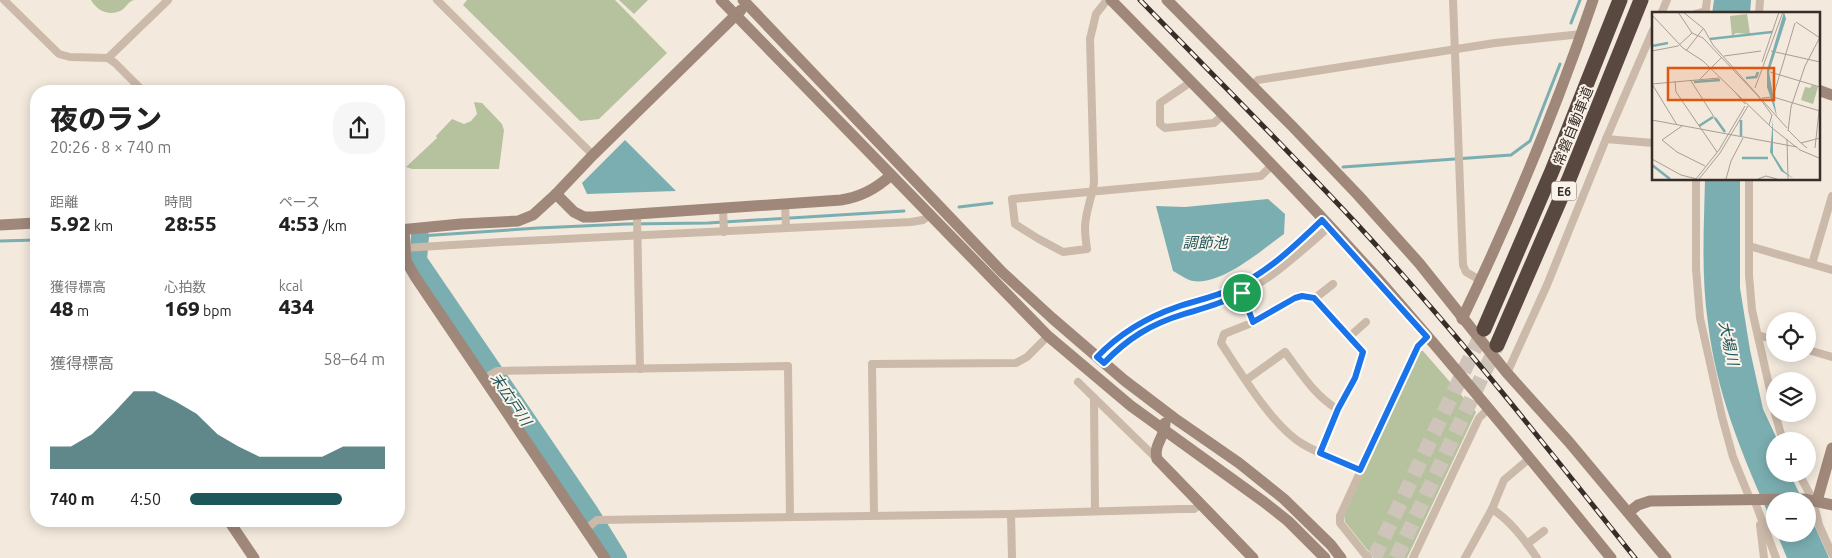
<!DOCTYPE html>
<html lang="ja">
<head>
<meta charset="utf-8">
<style>
	:root { --surface:#fff; --page:#f6f6f6; --text:#222; --muted:#767676; --accent:#1d575b }
	body { margin:0; font-family:Ubuntu,"Noto Sans JP",sans-serif; background:var(--page); color:var(--text); height:100vh; display:flex; flex-direction:column; font-size:19px; white-space:nowrap }
	* { box-sizing:border-box; margin:0 }
	p { font-size:16px; color:var(--muted) }
	.icon { flex:none; width:28px; height:28px; fill:none; stroke:currentColor; stroke-width:2; stroke-linecap:round; stroke-linejoin:round }
	.map { position:relative; flex:1; overflow:hidden }
	.side { position:absolute; left:30px; top:85px; width:375px; height:442px; display:flex; flex-direction:column; background:var(--surface); border-radius:20px; box-shadow:0 2px 12px #0003 }
	.side>* { flex:none }
	.controls { position:absolute; left:1766px; top:312px; display:grid; gap:10px }
	.controls a { display:grid; place-items:center; width:50px; height:50px; border-radius:50%; background:var(--surface); box-shadow:0 2px 12px #0003; font-size:25px }
	.pin { position:absolute; display:grid; place-items:center; width:42px; height:42px; color:#fff; margin:-21px; border:2px solid #fff; border-radius:50%; box-shadow:0 1px 5px #0007 }
	.round { display:grid; place-items:center; flex:none; width:52px; height:52px; border-radius:20px; background:var(--page) }
	.head { display:flex; align-items:center; justify-content:space-between; height:85px; padding:0 20px }
	h1 { font-size:28px; font-weight:800; line-height:38px }
	.stats { display:grid; grid-template-columns:repeat(3,1fr); gap:8px; height:85px; padding:5px 20px }
	.stats div { display:grid; align-content:center }
	.stats b { font-size:21px; font-weight:800 }
	.stats small { font-size:14px; font-weight:400 }
	.stats p { font-size:14px }
	.chart { height:140px; padding:10px 20px }
	.chart p { display:flex; justify-content:space-between }
	.chart svg { width:100%; height:90px; margin-top:5px; fill:var(--accent); opacity:.7 }
	ul { padding:0 20px; list-style:none; font-size:16px }
	li { display:grid; grid-template-columns:80px 60px 1fr; align-items:center; height:38px }
	li i { height:12px; border-radius:6px; background:var(--accent) }
	.map>svg:first-child { display:block }
	.green { fill:#b6c29d }
	.water { fill:#7baeb1 }
	.lines { fill:none; stroke-linecap:round; stroke-linejoin:round }
	.stream { stroke:#7baeb1; stroke-width:3 }
	.river { stroke:#7baeb1; stroke-width:18 }
	.highway-tunnel { stroke:#cec4b9; stroke-width:15; stroke-dasharray:15 8; stroke-linecap:butt }
	.street { stroke:#cbb9a9; stroke-width:8 }
	.secondary { stroke:#9f877a; stroke-width:11 }
	.highway { stroke:#594840; stroke-width:15 }
	.rail-casing { stroke:#382e29; stroke-width:5 }
	.rail { stroke:#faf3ea; stroke-width:3; stroke-dasharray:9; stroke-linecap:butt }
	.route-casing { stroke:#fff; stroke-width:10 }
	.route { stroke:#1a73e8; stroke-width:6 }
	.labels { text-anchor:middle; dominant-baseline:central; stroke-width:4; stroke-linejoin:round; paint-order:stroke }
	.shield { fill:#faf3ea; stroke:#726963; stroke-width:1 }
	.shield-label { font-size:12px; font-weight:bold; fill:#382e29 }
	.street-label { font-size:14px; fill:#382e29; stroke:#faf3ea }
	.water-label { font-size:15px; font-style:italic; fill:#1d575b; stroke:#faf3ea }
	.inset-river { fill:none; stroke:#7baeb1; stroke-width:2.5 }
	.inset-road { fill:none; stroke:#a89e95; stroke-width:1 }
	.view { fill:#df570d; fill-opacity:0.15; stroke:#df570d; stroke-width:2.5 }
	.inset-edge { fill:none; stroke:#382e29; stroke-width:2.5 }
</style>
</head>
<body>
<div class="map">
<svg width="1832" height="558" viewBox="0 0 1832 558">
	<rect width="100%" height="100%" fill="#f3e9dd"/>
	<g class="green">
		<path d="M91 0H134C128 2 127 6 122 10 110 17 97 11 91 0Z"/>
		<path d="M467 0H615L667 53 599 119 580 121 463 5Z"/>
		<path d="M619 0H648L634 14Z"/>
		<path d="M474 102 482 103 502 124 504 130 499 169H412L406 167 437 138 436 136 452 119 464 124 471 121 477 114Z"/>
		<path d="M1420 351H1423L1476 412 1407 558H1374L1345 522 1344 516Z"/>
	</g>
	<g class="water">
		<path d="M1714 0H1751L1750 14H1712Z"/>
		<path d="M625 140 676 191 587 194 582 183Z"/>
		<path d="M1705 179H1740V288L1750 350 1763 409 1778 441H1775V474H1790L1803 501H1775V529C1745 461 1717 398 1708 323 1701 275 1704 227 1705 179Z"/>
		<path d="M1268 199 1285 214 1284 234C1263 249 1221 286 1193 281 1187 280 1179 274 1173 271L1156 206 1185 207Z"/>
		<path d="M1808 511 1829 558H1787L1777 534H1808Z"/>
	</g>
	<g class="lines">
		<g class="stream">
			<path d="M1571 23 1580 0"/>
			<path d="M1343 167 1511 155 1530 141 1560 64"/>
			<path d="M959 207 992 203"/>
			<path d="M420 236 538 228 627 224 708 223 904 211"/>
			<path d="M0 241 36 240"/>
		</g>
		<path class="river" d="M420 236 418 260 589 511 618 558"/>
		<g class="highway-tunnel">
			<path d="M1374 558 1484 329"/>
			<path d="M1396 558 1497 345"/>
		</g>
		<g class="street">
			<path d="M4 0 59 54 70 57 108 58 168 0"/>
			<path d="M437 0 593 155"/>
			<path d="M1107 0 1096 14 1090 39 1094 183C1092 197 1085 213 1085 228 1085 235 1086 242 1087 249L1063 252 1037 238 1015 224 1012 199 1261 176 1272 165"/>
			<path d="M1453 0 1463 265 1466 272 1480 280"/>
			<path d="M1661 14 1667 0"/>
			<path d="M1695 14 1706 11"/>
			<path d="M1705 14 1707 0"/>
			<path d="M1759 14 1760 0"/>
			<path d="M108 58 115 63 143 91"/>
			<path d="M1191 82 1160 103V124L1165 128 1214 123 1223 115"/>
			<path d="M1251 86 1258 80 1495 43 1582 34"/>
			<path d="M1606 139 1653 143"/>
			<path d="M1696 179V269L1700 318 1722 417 1733 457 1750 499"/>
			<path d="M1749 179V275L1752 310 1775 412"/>
			<path d="M785 205 786 228"/>
			<path d="M723 210 724 232"/>
			<path d="M637 215 640 369"/>
			<path d="M1749 246 1832 270"/>
			<path d="M404 248 502 242 911 222 923 220 930 215"/>
			<path d="M1812 264 1832 196"/>
			<path d="M1242 293 1253 322"/>
			<path d="M1314 299 1333 284"/>
			<path d="M1758 335 1775 340"/>
			<path d="M1349 337 1366 322"/>
			<path d="M1808 350 1832 357"/>
			<path d="M1097 357C1120 333 1145 318 1177 307 1195 301 1214 297 1232 289 1266 273 1295 246 1323 220"/>
			<path d="M1104 363C1109 358 1114 352 1119 347 1151 318 1197 314 1234 297 1270 281 1300 252 1329 227"/>
			<path d="M1507 373 1547 285 1606 139 1653 30"/>
			<path d="M484 379 497 371 788 366 790 517"/>
			<path d="M1246 380 1285 352C1301 373 1315 396 1337 409"/>
			<path d="M1078 382 1157 459"/>
			<path d="M1094 398 1095 511"/>
			<path d="M1775 414 1783 441"/>
			<path d="M1320 453 1337 409 1355 378 1363 352 1314 299 1302 296 1295 298 1249 324 1224 334 1221 343C1240 372 1272 425 1301 443 1319 454 1341 462 1360 470"/>
			<path d="M1799 474 1813 500 1819 525 1832 554"/>
			<path d="M1754 499 1776 558"/>
			<path d="M1492 509C1510 520 1525 540 1537 558"/>
			<path d="M874 515 872 364 1016 363 1027 357 1048 336"/>
			<path d="M1760 525 1764 558"/>
			<path d="M586 529 597 520 1011 514"/>
			<path d="M1527 544 1544 531"/>
			<path d="M1012 558 1011 514 1181 509H1194L1201 504"/>
			<path d="M1368 558 1340 523V516L1418 346 1427 337"/>
			<path d="M1413 558 1479 418 1488 409"/>
			<path d="M1465 558 1492 509 1504 480 1530 458"/>
		</g>
		<g class="secondary">
			<path d="M721 0 1048 336 1131 406 1264 502 1288 521 1325 558"/>
			<path d="M743 0 1002 272 1052 318 1124 380 1174 418 1239 463 1284 499 1331 545 1341 558"/>
			<path d="M1111 0C1201 92 1292 183 1378 279 1458 370 1535 464 1611 558"/>
			<path d="M1167 0 1293 127 1358 195 1419 263 1507 373 1569 442 1666 558"/>
			<path d="M1818 90 1832 95"/>
			<path d="M556 194 574 212 584 217H593L841 200C861 197 876 189 891 175"/>
			<path d="M0 225 36 223"/>
			<path d="M399 230 461 224 518 221 533 215 556 194 593 155 741 10"/>
			<path d="M404 230 406 261 416 278 605 558"/>
			<path d="M1462 319C1512 215 1556 109 1593 0"/>
			<path d="M1165 423C1165 437 1153 445 1157 459L1253 558"/>
			<path d="M1817 501 1832 448"/>
			<path d="M1629 512 1638 505 1650 501 1805 499 1832 505"/>
			<path d="M229 521 254 558"/>
		</g>
		<g class="highway">
			<path d="M1484 329 1552 171 1620 0"/>
			<path d="M1497 345 1569 179 1641 0"/>
		</g>
		<g class="rail-casing">
			<path id="rail" d="M1140 0C1212 74 1285 147 1355 222 1454 329 1544 444 1635 558"/>
		</g>
		<use href="#rail" class="rail"/>
	</g>
	<g class="lines">
		<g class="route-casing">
			<path id="route" d="M1322 220 1427 337 1418 346 1360 470 1320 453 1338 409 1355 378 1363 352 1314 298 1302 296 1295 298 1253 322 1242 293C1224 303 1204 308 1184 314 1151 324 1128 338 1104 363L1097 357C1120 333 1145 318 1177 307 1195 301 1214 297 1232 289 1267 273 1295 246 1322 220Z"/>
		</g>
		<use href="#route" class="route"/>
	</g>
	<g class="labels">
		<rect class="shield" x="1551.5" y="181.5" width="25" height="19" rx="4"/>
		<g class="shield-label">
			<text x="1564" y="191">E6</text>
		</g>
		<g class="street-label">
			<text transform="translate(1573 126) rotate(-68)">常磐自動車道</text>
		</g>
		<g class="water-label">
			<text x="1205" y="242">調節池</text>
			<text transform="translate(1729 343) rotate(78)">大場川</text>
			<text transform="translate(511 399) rotate(56)">末広戸川</text>
		</g>
	</g>
	<g transform="translate(1652 12)">
		<rect width="168" height="168" fill="#f3e9dd"/>
		<path d="M95 2 98 22 84 21 80 24 78 4ZM160 73 166 75 161 92 149 88 153 75 158 76Z" fill="#b6c29d"/>
		<path d="M132 0 134 7 117 60 125 105 115 75V58ZM121 107V142L132 159 142 167 129 159 118 140Z" fill="#7baeb1"/>
		<path class="inset-river" d="M58 27 120 20M0 34 16 31M94 66 104 65 106 60M42 70 68 68M63 106 73 120M89 108V124M47 114 61 105M90 146H116M0 153 18 167"/>
		<path class="inset-road" d="M26 0 40 21 51 26 106 84 120 103 117 113M31 0 52 17 61 33 135 116M0 3 31 36 51 49 120 116 148 138 167 146M144 10 168 26M0 39 26 34 40 21M34 39 51 17M119 39 168 50M72 44 109 39M110 50 127 0M118 60 168 75M48 67 70 45M23 69 24 80 65 140M39 69 64 108M0 72 67 66M0 72 25 113M103 76 131 0M83 80 93 92M121 85 143 11M110 86 121 85 168 99M0 108 145 135M30 114 10 128 25 140 53 154M136 118 149 131M136 119 139 95 153 54 168 25M135 127 136 167M155 136 149 131 168 126M163 136 168 90M0 147 29 163 45 167M44 167 67 138 93 94M47 167 68 141 96 94M74 167 79 149 91 126M106 167 114 164 125 167"/>
		<path class="view" d="M16 56H122V88H16Z"/>
		<rect width="168" height="168" class="inset-edge"/>
	</g>
</svg>
<div class="controls">
<a><svg class="icon" aria-label="locate" viewBox="0 0 24 24"><circle cx="12" cy="12" r="6"/><path d="M12 2v4M12 18v4M2 12h4M18 12h4"/></svg></a>
<a><svg class="icon" aria-label="layers" viewBox="0 0 24 24"><path d="M12 4l9 5-9 5-9-5zM3 14l9 5 9-5"/></svg></a>
<a>+</a>
<a>−</a>
</div>
<div class="pin" style="left:1242px;top:293px;background:#1e9e55"><svg class="icon" aria-label="arrive" viewBox="0 0 24 24"><path d="M6 21V4h12l-3 4 3 4H6"/></svg></div>
<section class="side">
<div class="head"><div><h1>夜のラン</h1><p>20:26 · 8 × 740 m</p></div><a class="round"><svg class="icon" aria-label="share" viewBox="0 0 24 24"><path d="M12 15V3M7 8l5-5 5 5M5 13v7h14v-7"/></svg></a></div>
<div class="stats">
<div><p>距離</p><b>5.92<small> km</small></b></div>
<div><p>時間</p><b>28:55</b></div>
<div><p>ペース</p><b>4:53<small> /km</small></b></div>
</div>
<div class="stats">
<div><p>獲得標高</p><b>48<small> m</small></b></div>
<div><p>心拍数</p><b>169<small> bpm</small></b></div>
<div><p>kcal</p><b>434</b></div>
</div>
<div class="chart"><p><span>獲得標高</span>58–64 m</p>
<svg viewBox="0 0 160 44" preserveAspectRatio="none"><path d="M0 44V33L10 33L20 27L30 17L40 6L50 6L60 11L70 17L80 27L90 33L100 38L110 38L120 38L130 38L140 33L150 33L160 33V44z"/></svg>
</div>
<ul>
<li><b>740 m</b>4:50<i style="width:78%"></i></li>
</ul>
</section>
</div>
</body>
</html>
